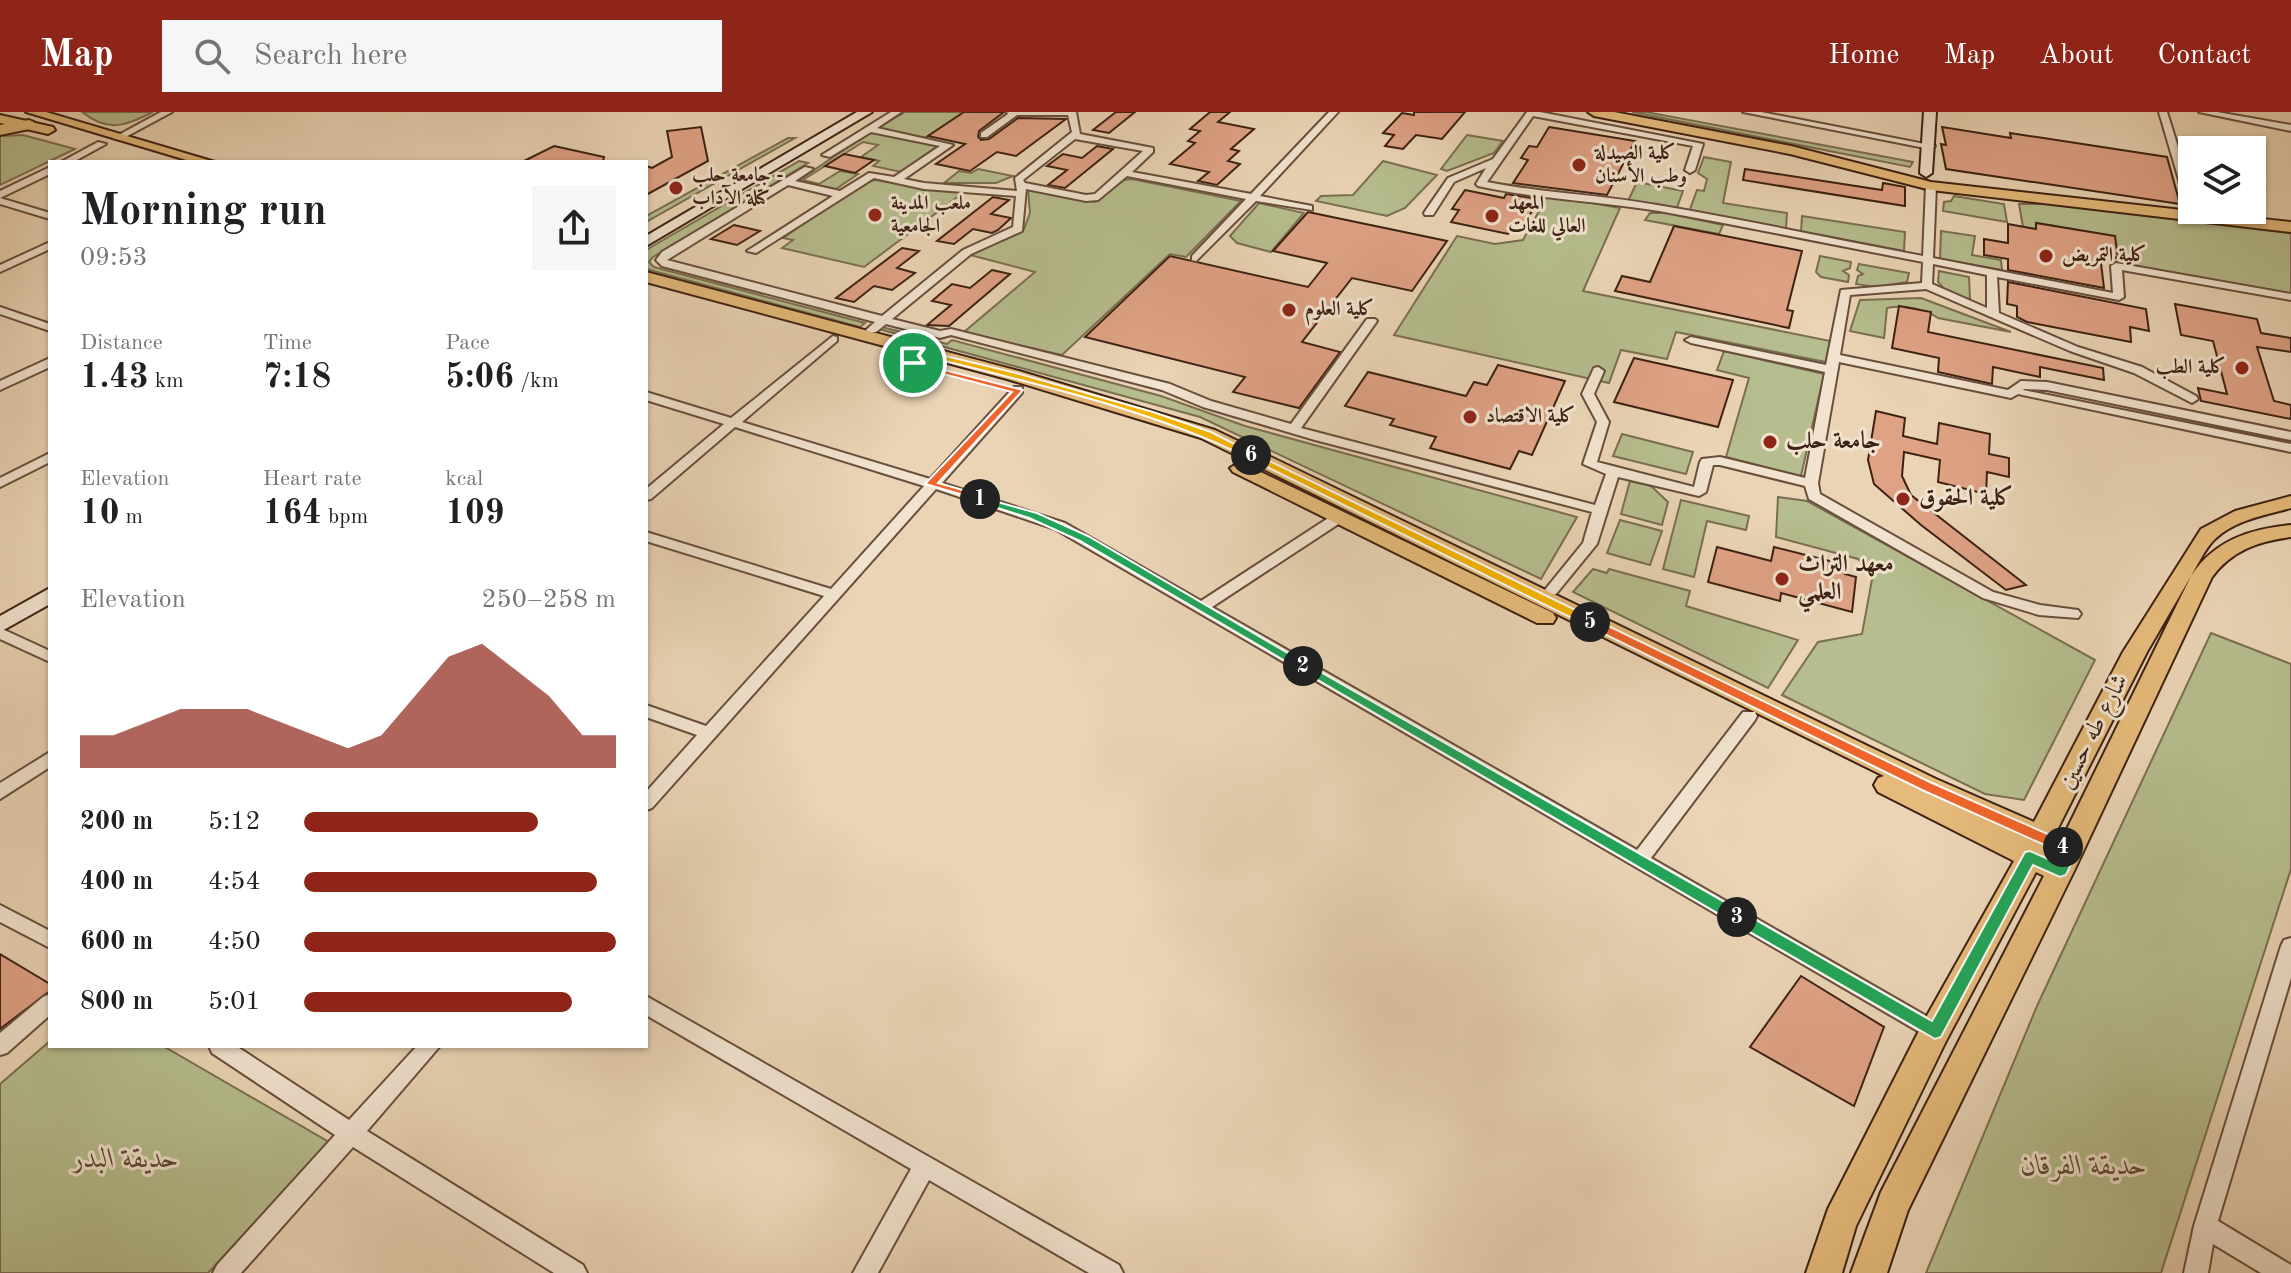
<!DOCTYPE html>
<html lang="en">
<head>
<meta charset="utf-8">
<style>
	:root { --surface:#fff; --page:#f6f6f6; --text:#202124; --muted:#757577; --accent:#8f2418 }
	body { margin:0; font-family:"Old Standard TT",Amiri,serif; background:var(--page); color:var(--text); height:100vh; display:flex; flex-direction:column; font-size:30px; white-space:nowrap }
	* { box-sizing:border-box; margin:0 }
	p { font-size:26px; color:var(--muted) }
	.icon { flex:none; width:44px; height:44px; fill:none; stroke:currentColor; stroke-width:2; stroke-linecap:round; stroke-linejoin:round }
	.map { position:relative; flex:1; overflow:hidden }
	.details { position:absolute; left:48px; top:48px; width:600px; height:888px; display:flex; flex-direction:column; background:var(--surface); border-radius:0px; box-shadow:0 2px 6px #0004 }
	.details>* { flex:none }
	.controls { position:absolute; left:2178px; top:24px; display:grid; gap:16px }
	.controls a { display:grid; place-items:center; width:88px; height:88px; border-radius:0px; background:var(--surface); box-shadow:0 2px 6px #0004; font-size:40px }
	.pin { position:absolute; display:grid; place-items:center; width:68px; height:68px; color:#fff; margin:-34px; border:4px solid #fff; border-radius:50%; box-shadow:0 2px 8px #0007 }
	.km { position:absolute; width:40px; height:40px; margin:-20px; border-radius:50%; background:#222; color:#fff; font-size:22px; line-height:40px; text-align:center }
	.round { display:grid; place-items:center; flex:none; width:84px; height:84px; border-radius:0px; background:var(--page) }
	.summary { display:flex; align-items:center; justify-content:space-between; height:136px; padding:0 32px }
	h1 { font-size:44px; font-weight:800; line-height:60px }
	.figures { display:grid; grid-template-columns:repeat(3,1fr); gap:12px; height:136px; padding:8px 32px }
	.figures div { display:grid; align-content:center }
	.figures b { font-size:34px; font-weight:800 }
	.figures small { font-size:22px; font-weight:400 }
	.figures p { font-size:22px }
	.chart { height:224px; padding:16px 32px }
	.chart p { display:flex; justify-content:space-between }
	.chart svg { width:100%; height:144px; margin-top:8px; fill:var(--accent); opacity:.7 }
	ul { padding:0 32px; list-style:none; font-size:26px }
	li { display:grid; grid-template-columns:128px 96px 1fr; align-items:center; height:60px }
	li i { height:20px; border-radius:10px; background:var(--accent) }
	header { display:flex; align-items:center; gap:48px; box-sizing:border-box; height:112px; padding:0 40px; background:var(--accent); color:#fff }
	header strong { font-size:38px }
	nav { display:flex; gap:44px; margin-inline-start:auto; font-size:28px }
	.search { width:560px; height:72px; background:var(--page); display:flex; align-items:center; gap:20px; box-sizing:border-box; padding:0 28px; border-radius:0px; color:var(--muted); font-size:30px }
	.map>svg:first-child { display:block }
	.green { fill:#b6bd8e; stroke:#7a6f50; stroke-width:2 }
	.building { fill:#dfa285; stroke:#3d2113; stroke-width:2 }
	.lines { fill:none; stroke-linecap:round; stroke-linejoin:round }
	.street-casing { stroke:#684e3c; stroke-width:4 }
	.secondary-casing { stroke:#3d2113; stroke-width:4 }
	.primary-casing { stroke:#3d2113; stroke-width:4 }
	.highway-casing { stroke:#3d2113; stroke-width:4 }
	.street { fill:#f1e3cf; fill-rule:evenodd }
	.secondary { fill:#f1e3cf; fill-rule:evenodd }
	.primary { fill:#e5ba7a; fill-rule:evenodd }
	.highway { fill:#e5ba7a; fill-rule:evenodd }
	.split-1 { fill:#f0652b; stroke:#fff; stroke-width:2 }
	.split-2 { fill:#22a559; stroke:#fff; stroke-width:2 }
	.split-3 { fill:#22a559; stroke:#fff; stroke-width:2 }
	.split-4 { fill:#22a559; stroke:#fff; stroke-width:2 }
	.split-5 { fill:#f0652b; stroke:#fff; stroke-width:2 }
	.split-6 { fill:#f5b400; stroke:#fff; stroke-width:2 }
	.split-7 { fill:#f5b400; stroke:#fff; stroke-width:2 }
	.poi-dot { fill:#8f2418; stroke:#f1e3cf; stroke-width:3 }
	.labels { text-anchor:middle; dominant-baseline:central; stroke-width:6; stroke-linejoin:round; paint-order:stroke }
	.far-poi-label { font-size:20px; font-weight:bold; fill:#3d2113; stroke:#f1e3cf; text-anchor:start }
	.poi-label { font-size:24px; font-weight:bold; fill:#3d2113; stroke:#f1e3cf; text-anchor:start }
	.street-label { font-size:24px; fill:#3d2113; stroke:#f1e3cf }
	.near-park-label { font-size:28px; font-style:italic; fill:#5b4832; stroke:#f1e3cf }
</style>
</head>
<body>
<header>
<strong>Map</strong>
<div class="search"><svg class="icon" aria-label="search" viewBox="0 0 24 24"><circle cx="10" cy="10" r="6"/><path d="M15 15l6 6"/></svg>Search here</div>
<nav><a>Home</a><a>Map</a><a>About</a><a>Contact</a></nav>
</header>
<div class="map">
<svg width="2291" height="1161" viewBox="0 0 2291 1161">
	<rect width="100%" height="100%" fill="#ead4b5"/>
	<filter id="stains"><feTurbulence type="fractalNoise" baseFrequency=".0025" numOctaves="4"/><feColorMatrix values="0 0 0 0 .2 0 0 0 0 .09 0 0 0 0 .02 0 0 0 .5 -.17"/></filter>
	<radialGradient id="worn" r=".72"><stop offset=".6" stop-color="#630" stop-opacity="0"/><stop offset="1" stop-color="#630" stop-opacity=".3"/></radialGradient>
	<g class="green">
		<path d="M82 0H153C124 14 109 21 82 0Z"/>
		<path d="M905 0H964L925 26 878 16Z"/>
		<path d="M1632 0H1646L1913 50 1910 55Z"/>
		<path d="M870 20 938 34 901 60 873 54 879 49 861 45 878 33 863 30 803 68 819 72 840 59 858 62 836 77 798 69Z"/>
		<path d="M23 23 75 37 0 73V24Z"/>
		<path d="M1467 23 1503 29 1494 41 1447 59 1441 57Z"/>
		<path d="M788 26H795L646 110V104Z"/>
		<path d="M1704 45 1731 50 1723 91 1787 101 1786 117 1689 100 1697 78 1704 79 1707 67 1698 61Z"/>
		<path d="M799 49 808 51 653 145 649 150 654 155 865 211 860 215 646 157V138Z"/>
		<path d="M1383 49 1437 63 1405 96 1387 104 1316 89 1321 84 1353 83Z"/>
		<path d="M978 57 1013 64 996 71H944L959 59 971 61Z"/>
		<path d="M1132 67 1241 89 1186 145 1170 142 1062 243 964 220 1035 160 970 143 1024 117 1030 101 1028 77 1095 90 1124 68Z"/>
		<path d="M875 68 963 81 864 155 782 136 793 128 783 126 866 69Z"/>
		<path d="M1637 70 1683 79 1676 98 1628 89Z"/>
		<path d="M1548 83 1620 96 1583 179 1830 229 1826 250 1676 220 1667 247 1621 238 1609 271 1394 223 1457 124 1495 132 1523 128Z"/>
		<path d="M1954 84 2004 92 2007 110 1943 99 1944 90 1951 89Z"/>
		<path d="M1259 91 1304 101 1271 140 1237 131 1230 124Z"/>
		<path d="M2019 92H2049L2291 121V182L2101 148 2100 143 2115 124 2037 111 2036 117 2023 115Z"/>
		<path d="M1650 101H1667L1723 113 1719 122 1645 108Z"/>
		<path d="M1802 104 1905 120 1904 139 1801 120Z"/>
		<path d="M1941 119 1975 124 1972 143 2001 148 2002 158 1940 147Z"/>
		<path d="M1820 144 1851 150 1850 156 1843 159 1849 163 1848 170 1821 165 1816 160Z"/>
		<path d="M1859 152 1909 161 1907 170 1876 175 1856 172 1858 164 1863 162 1857 158Z"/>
		<path d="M1939 159 1969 165 1970 187 1950 183 1938 170Z"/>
		<path d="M1921 186 2011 220 1938 206C1924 196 1903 193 1887 196L1884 226 1850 219 1860 188Z"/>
		<path d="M882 215 947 232 952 228 1161 284 1245 314 1577 405 1541 467 1200 305 879 217Z"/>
		<path d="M1724 239 1824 262 1801 364 1726 345 1749 266 1717 258Z"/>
		<path d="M1622 322 1693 340 1686 362 1613 344Z"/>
		<path d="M1630 369 1651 374 1668 390 1662 413 1621 402Z"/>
		<path d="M1778 385 1807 389 2095 548 2024 688 1985 682 1782 583 1818 530 1862 522 1873 462 1858 447 1776 425Z"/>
		<path d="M1681 388 1749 404 1746 418 1707 409 1694 465 1663 457Z"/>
		<path d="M1620 408 1662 419 1650 453 1607 441Z"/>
		<path d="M1593 457 1607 461 1609 457 1690 479 1686 494 1798 528 1768 576 1573 480Z"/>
		<path d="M2211 521 2291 552V757L2161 1161H1926L2037 894Z"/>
		<path d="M50 929V934H163L329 1030 208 1161H0V972Z"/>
	</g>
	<g class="building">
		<path d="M964 0H1004L979 19 978 25 981 28 989 27 1018 6 1066 7 1016 44 997 40 970 59 936 52 965 32 928 24Z"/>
		<path d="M1116 0H1135L1109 21 1093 18Z"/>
		<path d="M1210 0H1230L1218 10 1254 17 1231 37 1239 39 1228 49 1240 52 1217 73 1198 69 1209 60 1170 52 1195 31 1188 29 1200 19 1190 17Z"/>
		<path d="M1414 0H1465L1442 27 1416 23 1403 37 1385 34 1394 23 1383 21 1402 1 1414 3Z"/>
		<path d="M701 15 708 49 646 83V54L652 56 672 45 667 19Z"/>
		<path d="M1549 15 1635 29 1607 83 1513 71 1528 48 1521 46 1529 34 1537 35Z"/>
		<path d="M1942 15 2011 26 2010 21 2167 45 2180 92 1946 57 1941 32 1946 33Z"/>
		<path d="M554 34 604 45 603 50H522Z"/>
		<path d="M1097 34 1113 37 1065 76 1048 73 1067 58 1047 54 1063 42 1082 46Z"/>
		<path d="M844 42 874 48 855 61 825 54Z"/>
		<path d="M1745 57 1882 78 1883 71 1905 75V94L1743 68Z"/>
		<path d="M1465 78 1504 86 1506 82 1539 87 1525 111 1516 109 1508 122 1451 110 1459 98 1452 97Z"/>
		<path d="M993 85 1009 88 991 102 1011 106 998 118 992 121 973 117 954 132 937 129Z"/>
		<path d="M1308 100 1447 129 1412 179 1352 166 1302 230 1340 240 1299 296 1233 280 1245 265 1085 225 1170 144 1308 175 1327 151 1273 139Z"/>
		<path d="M2036 111 2115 124 2118 146 2100 143 2104 176 2008 158V147L1984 143V127L2008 131V112L2036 117Z"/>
		<path d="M734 113 760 119 737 133 711 127Z"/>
		<path d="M1674 114 1802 139 1787 198 1793 199 1789 216 1615 179 1622 164 1650 170Z"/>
		<path d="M902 136 919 139 897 156 915 161 892 178 874 174 854 190 836 186Z"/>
		<path d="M992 158 1010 162 949 214 927 213 951 193 932 189 952 172 970 176Z"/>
		<path d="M2008 170 2146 197 2149 219 2130 215 2131 230 2027 210 2017 205V194L2007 192Z"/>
		<path d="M2175 192 2257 207 2261 221 2291 226V240L2257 235 2274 289 2291 293V307L2201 289 2198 276 2227 282 2213 229 2181 223Z"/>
		<path d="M1899 194 1931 200 1928 220 2103 256 2104 268 2040 255V265L1993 255 1992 272 1938 260 1939 246 1892 236Z"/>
		<path d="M1634 246 1733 268 1718 315 1614 290Z"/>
		<path d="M1498 253 1565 269 1532 343 1519 339 1510 357 1430 336 1436 325 1390 313 1394 307 1345 294 1368 260 1466 284 1474 270 1487 273Z"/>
		<path d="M1876 299 1905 306 1903 324 1937 332 1939 311 1990 322 1989 342 2009 346V365L1987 360 1986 382 1938 370 1940 348 1904 340 1902 364 1911 383 2026 473 2006 478 1921 413 1874 372 1868 348Z"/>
		<path d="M1717 435 1771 449 1774 435 1846 453 1845 462 1856 465 1852 500 1781 481 1780 489 1708 470Z"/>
		<path d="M0 842 50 872V879L0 917Z"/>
		<path d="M1801 864 1884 915 1854 994 1750 935Z"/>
	</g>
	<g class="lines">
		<g class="street-casing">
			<g id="street">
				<path d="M161 0H172L120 28 113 26Z"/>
				<path d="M891 0H901L877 16 953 33 904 67 924 71 1017 79 1015 66 1072 20 1068 3H1017L987 25H981V21L1008 2 1007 0H1076L1080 22 1153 36V40L1132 60 1251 82 1329 0H1338L1260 84 1312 94V98L1256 89 1196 149 1192 148V144L1246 87 1127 64 1098 88 1086 89 1026 77 1022 119 971 142 892 207 940 219 951 217 1170 272 1211 289 1291 312 1367 207H1375L1377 209 1301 316 1595 393 1606 362 1583 352 1597 310 1582 282 1594 256 1598 255 1604 259 1594 282 1609 310 1597 350 1694 375 1700 350 1702 347 1720 345 1805 366 1825 260 1691 231 1685 228 1691 225 1826 253 1841 178 1922 171 1923 150C1835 133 1747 115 1659 99 1598 89 1538 87 1478 74L1476 72 1486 56 1454 70 1433 103H1425L1424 101 1448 66 1493 47 1527 0H1540L1703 32 1695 58 1690 61 1685 58 1693 34 1533 4 1487 70C1543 81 1601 83 1657 93 1746 108 1834 127 1923 144L1926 74 1931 71 1936 74 1933 146 2113 181 2111 154 2116 151 2291 182V188L2122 158 2124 185 2119 188 1997 165 1999 201 2078 235 2142 255 2196 284 2198 287 2192 291 2134 261 2070 239 1926 177 1850 183 1840 243 2008 278 2021 269 2047 270 2291 320V328L2047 278 2024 277 2023 278 2291 332V340L2018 282 2011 286 1839 250 1818 371 1820 382 1993 480 2040 493 2078 498 2081 502 2078 506 2039 503 1983 486 1809 387 1805 374 1720 353H1713L1706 380 1699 384 1618 365 1597 432 1556 482 1551 484 1544 479 1583 431 1592 400 1315 328 1203 295 1162 278 951 223 940 226 886 212 876 220H868L866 218 875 210 662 154 656 148 662 140 805 55 813 57 795 69 840 79 869 61 894 65 940 34 871 20 830 45 822 43ZM1075 27 1143 39 1095 82 1086 83 1025 71 1023 68ZM874 66 924 77 1016 84 1013 115 963 138 882 204 667 148 788 73 833 84 747 139 756 141ZM1933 152 1987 163V196L1932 172Z"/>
				<path d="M1743 0H1761L1935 34 1930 37Z"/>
				<path d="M2159 0H2167L2192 80V98L2187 95Z"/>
				<path d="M2199 0H2217L2291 13V19Z"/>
				<path d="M98 30 106 32 73 50H61Z"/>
				<path d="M50 55V62L0 86V79Z"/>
				<path d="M0 86 50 101V107L0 92Z"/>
				<path d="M50 130V137L0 160V153Z"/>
				<path d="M0 195 50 212V219L0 202Z"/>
				<path d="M833 224 837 225V229L742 310 930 367 1014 275H1022V281L942 371 1065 411 1201 489 1333 403H1343L1345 406 1343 409 1212 495 1637 738 1743 600H1755L1757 604 1755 608 1651 746 1942 913 1945 919 1942 925 1935 928 1928 925 1055 417 936 377 652 696 646 698V680L697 623 646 605V593L706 614 824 484 646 429V420L831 477 924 374 735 315 651 387 646 388V377L724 312 646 288V280L731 306Z"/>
				<path d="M50 246V255L0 278V269Z"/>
				<path d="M50 341V350L0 375V366Z"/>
				<path d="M0 516 50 539V550L0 527Z"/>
				<path d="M50 640V655L0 687V671Z"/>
				<path d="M0 793 50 819V836L0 810Z"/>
				<path d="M2291 826V866L2218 1109 2291 1153V1161H2261L2213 1132 2208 1161H2184L2194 1114 2281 834 2284 828Z"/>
				<path d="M50 882V903L7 941 0 943V921L43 885Z"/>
				<path d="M646 884 1119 1153 1123 1161H1089L929 1068 878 1161H853L911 1057 646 903Z"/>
				<path d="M209 934H236L349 1008 417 934H440L367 1019 583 1153 587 1161H554L353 1035 241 1161H213L217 1153 335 1023 212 941Z"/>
			</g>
		</g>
		<g class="secondary-casing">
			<g id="secondary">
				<path d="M857 0H872L646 134V124Z"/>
				<path d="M1924 0H1936L1932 61 1926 65 1920 61Z"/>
				<path d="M50 476V492L0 520V504Z"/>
			</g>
		</g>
		<g class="primary-casing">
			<g id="primary">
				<path d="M26 0H46L215 50H193Z"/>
				<path d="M1588 0H1614L1791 34 1931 70 2291 110V120L1931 78 1790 42 1594 4Z"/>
				<path d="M0 3 53 15 55 18 48 22 0 11Z"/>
				<path d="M646 160 1019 259 1215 318 1936 667 2034 710 2123 540 2201 417 2235 399 2291 384V396C2266 403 2235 408 2215 427 2206 435 2198 452 2191 464 2215 428 2250 417 2291 413V425C2259 429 2232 438 2212 465L2074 759 1908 1098 1887 1161H1851L1881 1080 2044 764 2036 760 1946 929 1856 1114 1842 1161H1806L1828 1097 1924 909 2014 749 1878 680 1874 673 1878 666 1884 664 1201 326 1007 267 646 170ZM2191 464 2064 723 2056 720 2147 540Z"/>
				<path d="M1240 350 1553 501 1556 506 1553 511H1537L1233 360 1230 356Z"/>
			</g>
		</g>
		<g class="highway-casing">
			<path id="highway" d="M29 8 34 10V16L0 23V13Z"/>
		</g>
		<use href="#street" class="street"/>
		<use href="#secondary" class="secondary"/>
		<use href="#primary" class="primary"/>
		<use href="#highway" class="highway"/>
	</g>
	<path class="split-1" d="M909 249 1023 278 938 371 984 384V389L925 372 1012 280 909 253Z"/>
	<path class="split-2" d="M976 384 1037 401 1088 424 1310 554 1303 558 1299 557 1080 429 1029 406 976 389Z"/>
	<path class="split-3" d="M1303 550 1742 800V809H1731L1299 557 1297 554Z"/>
	<path class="split-4" d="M2063 729 2078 738 2066 763 2060 765 2033 753 1941 925 1935 927 1731 809 1729 805 1731 800H1742L1932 909 2025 740 2030 739 2057 751 2062 741 2056 735Z"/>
	<path class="split-5" d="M1586 507H1594L1932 671 2068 731 2070 735 2063 741 2058 739 1922 678 1586 513Z"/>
	<path class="split-6" d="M1251 340 1594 507 1596 510 1586 513 1247 345 1245 343Z"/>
	<path class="split-7" d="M921 238 1016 261 1153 300 1211 320 1256 343 1247 345C1147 296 1034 272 926 244L916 253H909V249Z"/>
	<g class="poi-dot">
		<circle cx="1579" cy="53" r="8"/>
		<circle cx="676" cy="76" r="8"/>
		<circle cx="875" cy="103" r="8"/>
		<circle cx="1492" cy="104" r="8"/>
		<circle cx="2046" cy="144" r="8"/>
		<circle cx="1289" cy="198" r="8"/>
		<circle cx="2242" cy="256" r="8"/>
		<circle cx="1470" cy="305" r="8"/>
		<circle cx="1770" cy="330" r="8"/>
		<circle cx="1903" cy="387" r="8"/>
		<circle cx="1782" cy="467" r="8"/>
	</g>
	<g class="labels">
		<g class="far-poi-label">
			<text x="1595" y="42">كلية الصيدلة<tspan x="1595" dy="23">وطب الأسنان</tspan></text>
			<text x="692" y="64">جامعة حلب -<tspan x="692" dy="23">كتلة الآداب</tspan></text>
			<text x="891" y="92">ملعب المدينة<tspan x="891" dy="23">الجامعية</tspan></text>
			<text x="1508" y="92">المعهد<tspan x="1508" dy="23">العالي للغات</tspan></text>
			<text x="2062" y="144">كلية التمريض</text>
			<text x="1305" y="198">كلية العلوم</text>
			<text x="2226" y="256" text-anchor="end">كلية الطب</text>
			<text x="1486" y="305">كلية الاقتصاد</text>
		</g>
		<g class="poi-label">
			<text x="1786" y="330">جامعة حلب</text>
			<text x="1919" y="387">كلية الحقوق</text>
			<text x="1798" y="453">معهد التراث<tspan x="1798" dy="28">العلمي</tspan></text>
		</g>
		<g class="street-label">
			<text transform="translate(2094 620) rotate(-63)">شارع طه حسين</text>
		</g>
		<g class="near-park-label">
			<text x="126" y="1048">حديقة البدر</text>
			<text x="2084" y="1055">حديقة الفرقان</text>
		</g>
	</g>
	<rect width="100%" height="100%" filter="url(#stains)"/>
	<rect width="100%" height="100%" fill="url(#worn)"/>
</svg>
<div class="controls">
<a><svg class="icon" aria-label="layers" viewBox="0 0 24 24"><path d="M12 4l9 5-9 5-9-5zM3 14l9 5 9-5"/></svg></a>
</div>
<div class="pin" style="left:913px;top:251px;background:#1e9e55"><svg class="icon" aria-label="arrive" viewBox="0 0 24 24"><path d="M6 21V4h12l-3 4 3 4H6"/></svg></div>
<b class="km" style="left:980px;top:387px">1</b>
<b class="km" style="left:1303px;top:554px">2</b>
<b class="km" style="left:1737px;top:805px">3</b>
<b class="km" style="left:2063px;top:735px">4</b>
<b class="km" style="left:1590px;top:510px">5</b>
<b class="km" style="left:1251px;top:343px">6</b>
<section class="details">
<div class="summary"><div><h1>Morning run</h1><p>09:53</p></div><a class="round"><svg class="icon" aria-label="share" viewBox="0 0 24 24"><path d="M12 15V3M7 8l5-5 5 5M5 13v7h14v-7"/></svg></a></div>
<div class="figures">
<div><p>Distance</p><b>1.43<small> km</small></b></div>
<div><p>Time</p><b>7:18</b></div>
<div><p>Pace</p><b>5:06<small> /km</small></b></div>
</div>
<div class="figures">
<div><p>Elevation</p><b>10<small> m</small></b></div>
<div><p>Heart rate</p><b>164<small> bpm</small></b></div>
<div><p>kcal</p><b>109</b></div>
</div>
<div class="chart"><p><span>Elevation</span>250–258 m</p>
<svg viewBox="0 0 160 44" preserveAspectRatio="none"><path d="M0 44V34L10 34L20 30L30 26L40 26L50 26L60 30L70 34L80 38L90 34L100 22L110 10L120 6L130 14L140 22L150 34L160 34V44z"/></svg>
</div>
<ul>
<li><b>200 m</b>5:12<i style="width:75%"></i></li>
<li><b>400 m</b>4:54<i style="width:94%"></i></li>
<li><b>600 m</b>4:50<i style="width:100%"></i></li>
<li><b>800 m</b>5:01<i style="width:86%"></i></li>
</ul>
</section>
</div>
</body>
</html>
